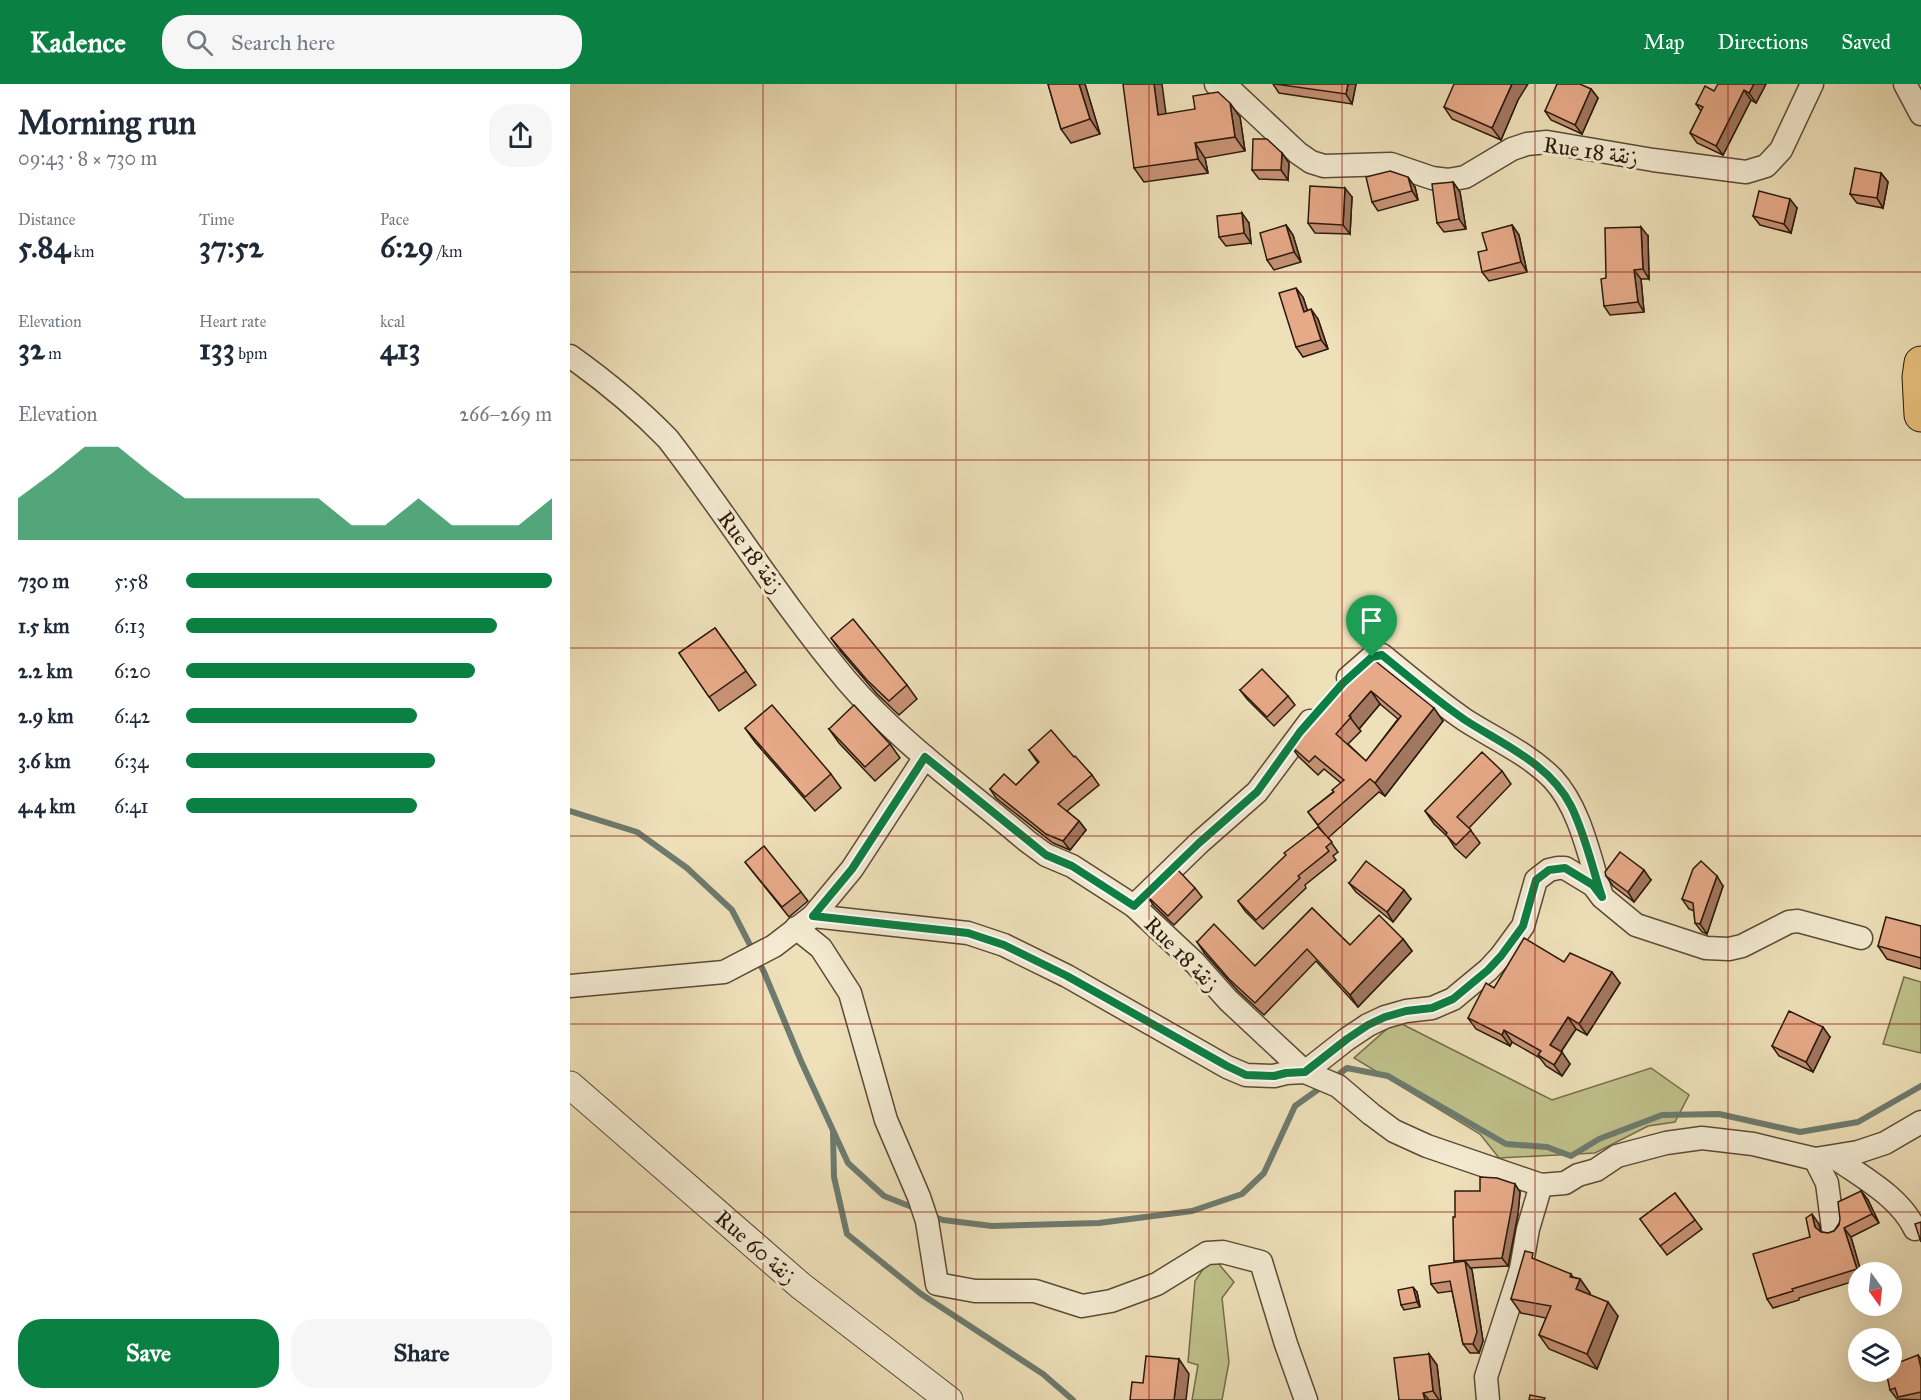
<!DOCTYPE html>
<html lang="en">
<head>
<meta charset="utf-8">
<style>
	:root { --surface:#fff; --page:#f6f6f7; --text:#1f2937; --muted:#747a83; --accent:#0b8043 }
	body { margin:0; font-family:"IM FELL Great Primer",Amiri,serif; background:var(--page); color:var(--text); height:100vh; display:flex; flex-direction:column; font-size:22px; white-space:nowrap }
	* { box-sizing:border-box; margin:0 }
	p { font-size:20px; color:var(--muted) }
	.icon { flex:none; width:33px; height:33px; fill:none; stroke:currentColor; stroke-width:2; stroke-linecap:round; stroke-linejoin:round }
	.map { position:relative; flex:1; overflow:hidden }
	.side { display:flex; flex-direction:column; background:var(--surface); width:570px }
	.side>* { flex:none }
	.needle { width:39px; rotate:165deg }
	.buttons { position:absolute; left:1278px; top:1178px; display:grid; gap:12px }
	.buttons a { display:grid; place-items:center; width:54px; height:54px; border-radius:50%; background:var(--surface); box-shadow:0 6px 24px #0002; font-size:30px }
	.pin { position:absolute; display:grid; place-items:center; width:51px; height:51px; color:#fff; margin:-62px -26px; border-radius:50% 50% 50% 0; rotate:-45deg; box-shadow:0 0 6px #0007 }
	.pin .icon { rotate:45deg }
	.round { display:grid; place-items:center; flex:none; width:63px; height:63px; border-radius:24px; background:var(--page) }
	.headline { display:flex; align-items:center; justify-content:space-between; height:102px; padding:0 18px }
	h1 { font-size:33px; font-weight:700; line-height:45px }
	.metrics { display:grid; grid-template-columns:repeat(3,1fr); gap:9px; height:102px; padding:6px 18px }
	.metrics div { display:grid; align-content:center }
	.metrics b { font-size:30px; font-weight:700 }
	.metrics small { font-size:16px; font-weight:400 }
	.metrics p { font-size:16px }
	.chart { height:168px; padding:12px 18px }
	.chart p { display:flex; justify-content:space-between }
	.chart svg { width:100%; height:108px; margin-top:6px; fill:var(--accent); opacity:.7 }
	.action { display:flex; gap:12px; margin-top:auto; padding:12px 18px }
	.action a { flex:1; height:69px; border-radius:24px; background:var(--accent); color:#fff; font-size:24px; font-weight:700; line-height:69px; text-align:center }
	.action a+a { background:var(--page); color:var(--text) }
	ul { padding:0 18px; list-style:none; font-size:20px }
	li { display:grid; grid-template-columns:96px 72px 1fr; align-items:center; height:45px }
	li i { height:15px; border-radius:8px; background:var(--accent) }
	header { display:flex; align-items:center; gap:36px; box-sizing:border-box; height:84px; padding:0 30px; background:var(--accent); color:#fff }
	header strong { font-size:28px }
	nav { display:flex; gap:33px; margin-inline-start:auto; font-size:21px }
	.search { width:420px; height:54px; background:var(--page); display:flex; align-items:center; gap:15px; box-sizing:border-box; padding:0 21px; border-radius:24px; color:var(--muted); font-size:22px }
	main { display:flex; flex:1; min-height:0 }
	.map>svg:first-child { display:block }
	.green { fill:#bfc18b; stroke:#746d4b; stroke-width:1.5 }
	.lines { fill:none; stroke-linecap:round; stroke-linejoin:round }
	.stream { stroke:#6d7b6f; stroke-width:6 }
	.minor-casing { stroke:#5b4b36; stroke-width:25 }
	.tertiary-casing { stroke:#5b4b36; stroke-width:29 }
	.trunk-casing { stroke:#2a190b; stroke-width:35 }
	.minor { stroke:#f4ebd2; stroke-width:22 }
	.tertiary { stroke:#f4ebd2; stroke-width:27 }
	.trunk { stroke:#e7c07c; stroke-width:33 }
	.wall { fill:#c79276; stroke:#2a190b; stroke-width:1.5; fill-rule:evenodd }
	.shaded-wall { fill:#a27760; stroke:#2a190b; stroke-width:1.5 }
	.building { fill:#e7aa89; stroke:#2a190b; stroke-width:1.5; fill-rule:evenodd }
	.route-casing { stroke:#fff; stroke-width:12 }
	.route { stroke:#0b8043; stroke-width:8 }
	.grid { fill:none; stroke:#8f2418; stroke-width:1.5; stroke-opacity:0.55 }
	.labels { text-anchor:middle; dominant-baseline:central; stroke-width:6; stroke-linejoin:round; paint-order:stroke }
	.street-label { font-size:22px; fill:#2a190b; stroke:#f4ebd2 }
</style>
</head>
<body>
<header>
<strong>Kadence</strong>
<div class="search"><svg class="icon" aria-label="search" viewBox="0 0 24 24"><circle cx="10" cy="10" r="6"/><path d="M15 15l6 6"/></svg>Search here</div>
<nav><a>Map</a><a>Directions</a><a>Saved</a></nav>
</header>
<main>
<section class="side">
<div class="headline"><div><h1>Morning run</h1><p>09:43 · 8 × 730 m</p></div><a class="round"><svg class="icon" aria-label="share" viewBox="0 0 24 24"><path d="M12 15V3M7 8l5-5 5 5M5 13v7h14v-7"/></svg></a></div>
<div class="metrics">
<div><p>Distance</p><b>5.84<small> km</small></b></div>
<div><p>Time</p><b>37:52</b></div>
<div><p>Pace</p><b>6:29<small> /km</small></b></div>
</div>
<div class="metrics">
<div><p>Elevation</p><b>32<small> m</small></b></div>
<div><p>Heart rate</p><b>133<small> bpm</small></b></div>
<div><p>kcal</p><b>413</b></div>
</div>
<div class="chart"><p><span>Elevation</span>266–269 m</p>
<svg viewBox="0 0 160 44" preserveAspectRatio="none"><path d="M0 44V27L10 17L20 6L30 6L40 17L50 27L60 27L70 27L80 27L90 27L100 38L110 38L120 27L130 38L140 38L150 38L160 27V44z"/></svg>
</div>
<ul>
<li><b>730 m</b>5:58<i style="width:100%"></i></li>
<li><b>1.5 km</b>6:13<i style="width:85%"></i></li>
<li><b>2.2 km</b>6:20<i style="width:79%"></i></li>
<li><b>2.9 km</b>6:42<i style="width:63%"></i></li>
<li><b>3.6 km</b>6:34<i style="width:68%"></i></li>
<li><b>4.4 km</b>6:41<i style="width:63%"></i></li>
</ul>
<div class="action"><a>Save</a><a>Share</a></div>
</section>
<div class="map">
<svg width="1351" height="1316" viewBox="0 0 1351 1316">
	<rect width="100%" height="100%" fill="#eee0b9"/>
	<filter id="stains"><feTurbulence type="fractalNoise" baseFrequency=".00333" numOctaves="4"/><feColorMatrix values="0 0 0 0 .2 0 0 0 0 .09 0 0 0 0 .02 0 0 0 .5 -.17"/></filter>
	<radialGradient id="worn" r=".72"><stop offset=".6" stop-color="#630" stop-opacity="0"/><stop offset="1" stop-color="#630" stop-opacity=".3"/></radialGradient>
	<g class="green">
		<path d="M1334 893 1351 898V969L1313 960Z"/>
		<path d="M826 937 982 1016 1081 984 1119 1011 1105 1038 1078 1042 1025 1069 929 1074 910 1050 784 974Z"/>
		<path d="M642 1172 664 1198 652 1214 659 1278 652 1316H622L628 1281 618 1278 625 1197Z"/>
	</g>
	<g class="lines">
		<g class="stream">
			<path d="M0 727 67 748 117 784 162 826 194 888 231 977 278 1079 314 1112 347 1125"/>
			<path d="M764 994 777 984 818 992 936 1060 977 1063 1001 1072 1029 1055 1092 1031 1149 1030 1230 1048 1288 1038 1351 1002"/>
			<path d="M263 1049 264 1093 277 1150 351 1210 473 1290 503 1316"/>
			<path d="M362 1132 373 1136 422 1142 529 1139 622 1127 672 1110 694 1089 725 1022 753 1002"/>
		</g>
		<g class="minor-casing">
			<g id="minor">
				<path d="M646 0 664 9 728 69 741 78 754 82 821 80 862 94 878 96 895 93 942 65 957 60 977 58 1083 76 1176 88 1196 82 1211 66 1242 0"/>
				<path d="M1335 0 1351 30"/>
				<path d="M0 272C35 297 68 324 98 355 159 434 212 520 277 597 329 658 396 705 457 757L476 771 502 782 564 822 625 879 658 916 735 988 768 1002 801 1030 824 1047 857 1062 971 1101 995 1099 1008 1091 1026 1086 1047 1072 1096 1059 1132 1054 1183 1060 1245 1075 1288 1068 1315 1059 1351 1038"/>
				<path d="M778 594 802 573 812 571C839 593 866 616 895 636 923 654 959 670 983 695 1010 724 1019 772 1031 809"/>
				<path d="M564 822 629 759 687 708 740 637"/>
				<path d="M243 832 398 849 434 861 497 892 657 983 676 991 704 992 716 989 735 988 777 955 798 941 815 933 836 927 862 924 883 915 918 886 931 872 953 842 966 796 979 786 988 784H995L1023 801 1032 813 1066 841 1136 864 1159 865 1172 862 1219 838 1228 837 1291 854"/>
				<path d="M226 844 251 864 280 909 316 1036 349 1113 357 1137 367 1200 405 1207H465L512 1222 541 1217 587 1200 637 1169 653 1168 691 1178 716 1260 736 1316"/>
				<path d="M0 902 154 888 204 862 243 832 282 785 355 673"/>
				<path d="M1264 1073C1293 1094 1329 1112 1345 1145"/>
				<path d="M1245 1075 1257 1099 1263 1145"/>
				<path d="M918 1316 916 1293 951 1185 958 1145 971 1101"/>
			</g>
		</g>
		<g class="tertiary-casing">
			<path id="tertiary" d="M0 1001 231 1202 379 1316"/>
		</g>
		<g class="trunk-casing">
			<path id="trunk" d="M1351 279 1349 293 1351 331"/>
		</g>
		<use href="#minor" class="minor"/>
		<use href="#tertiary" class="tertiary"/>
		<use href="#trunk" class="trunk"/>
	</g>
	<g class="wall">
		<path d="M478 0H515L530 50 501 59 491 45Z"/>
		<path d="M703 0H786L782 20 709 9Z"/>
		<path d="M1196 0 1186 19 1181 16 1153 71 1127 59 1120 49 1131 27 1126 20 1144 7Z"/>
		<path d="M1021 5 1028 14 1012 50 981 36 975 27Z"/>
		<path d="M948 16 931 56 882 35 874 23Z"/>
		<path d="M596 30 670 33 675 67 635 74 638 89 574 98 564 84Z"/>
		<path d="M712 69 719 79 718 96 689 95 682 86Z"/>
		<path d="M1311 89 1318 98 1313 124 1287 119 1280 110Z"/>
		<path d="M883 98 890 108 896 145 874 148 867 139Z"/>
		<path d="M845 103 848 116 808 127 802 118Z"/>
		<path d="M782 113 780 150 745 149 738 139Z"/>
		<path d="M1227 124 1221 149 1190 141 1183 132Z"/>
		<path d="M679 139 681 159 656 162 649 153Z"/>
		<path d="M716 141 723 151 731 178 704 186 697 176Z"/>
		<path d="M942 141 949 151 957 188 919 197 912 188 917 166Z"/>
		<path d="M1078 152 1079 195H1071L1074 228 1040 231 1034 222 1036 194Z"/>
		<path d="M733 213 737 226 748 235 758 265 733 273 726 263Z"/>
		<path d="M145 544 186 601 149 627 109 569Z"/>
		<path d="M261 554 337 601 347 615 329 631 307 610 271 568Z"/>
		<path d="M785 585 873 637 815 712 809 708 758 754 768 768 763 772 766 776 735 801 736 804 693 845 675 827 668 817 755 751 738 728 763 708 771 699 754 685 748 691 729 673 719 660ZM810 620 828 635 796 677 778 660 791 647 789 645Z"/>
		<path d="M670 606 718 612 725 621 704 642 677 615Z"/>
		<path d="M175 644 261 690 271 704 245 727 185 658Z"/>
		<path d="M259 645 320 660 330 674 305 697 269 659Z"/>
		<path d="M459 666 504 673 522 691 529 701 497 727 509 737 516 746 500 766 483 759 426 714 420 705 446 701 468 679Z"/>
		<path d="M932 687 941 700 899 744 910 759 896 774 885 764 878 753 864 740 855 727Z"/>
		<path d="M175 778 231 808 238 817 219 833Z"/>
		<path d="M1036 792 1081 796 1064 818 1043 802Z"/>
		<path d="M779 799 841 815 823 838 786 808Z"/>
		<path d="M1153 802 1137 850 1132 848 1125 839 1124 827 1119 825 1112 815Z"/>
		<path d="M625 804 632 813 604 841 584 822 577 812Z"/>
		<path d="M742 824 780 861 833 855 842 867 788 923 746 877 694 931 668 907 635 870 627 858 685 882Z"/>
		<path d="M1351 842V885L1317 875 1308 862Z"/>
		<path d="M1050 899 1017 951 1006 945 991 968 1000 980 992 992 976 982 970 974 942 958 940 962 906 945 898 934 924 904Z"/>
		<path d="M1260 953 1243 988 1209 972 1202 962Z"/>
		<path d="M1291 1107 1298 1116 1309 1139 1281 1153 1291 1188H1288V1196L1229 1214V1216L1203 1224 1197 1215 1249 1140 1251 1148 1258 1149 1264 1147Z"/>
		<path d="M950 1108 948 1130 938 1182 900 1184 902 1186 913 1257 909 1269H900L893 1260 882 1207 868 1209 861 1200 885 1178 884 1177 885 1133Z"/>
		<path d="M1105 1109 1132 1145 1097 1171 1070 1135Z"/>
		<path d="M968 1177 1003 1193 1010 1195 1020 1209V1211L1048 1232 1027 1285 979 1265 969 1251 976 1234 951 1229 941 1215Z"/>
		<path d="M847 1208 850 1223 834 1226 831 1221Z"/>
		<path d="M859 1270 867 1281 871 1316H829Z"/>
		<path d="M1348 1271 1351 1275V1316L1327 1315 1320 1306 1322 1290Z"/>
	</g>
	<g class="shaded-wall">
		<path d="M509 0H515L530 50 520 35Z"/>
		<path d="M584 0H592L598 45 588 31Z"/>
		<path d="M778 0H786L782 20 776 10Z"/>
		<path d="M942 0H958L948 16 931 56 922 44Z"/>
		<path d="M1184 0H1196L1186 19 1179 9Z"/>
		<path d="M1021 5 1028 14 1012 50 1005 41Z"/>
		<path d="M1174 6 1181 16 1153 71 1146 62Z"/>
		<path d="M660 19 670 33 675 67 665 53Z"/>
		<path d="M625 59 635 74 638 89 628 75Z"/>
		<path d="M712 69 719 79 718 96 711 86Z"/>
		<path d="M1311 89 1318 98 1313 124 1307 114Z"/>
		<path d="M838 93 845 103 848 116 842 107Z"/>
		<path d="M883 98 890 108 896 145 889 135Z"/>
		<path d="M775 104 782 113 780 150 773 141Z"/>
		<path d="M1220 115 1227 124 1221 149 1214 140Z"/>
		<path d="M672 129 679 139 681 159 674 149Z"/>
		<path d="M716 141 723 151 731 178 724 168Z"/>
		<path d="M942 141 949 151 957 188 951 178Z"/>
		<path d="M1071 143 1078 152 1079 195 1073 185Z"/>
		<path d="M1064 186 1071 195 1074 228 1068 218Z"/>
		<path d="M726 204 733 213 741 237 734 228Z"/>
		<path d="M741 225 748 235 758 265 751 256Z"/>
		<path d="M801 607 810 620 789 645 779 632Z"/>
		<path d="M864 624 873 637 815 712 805 699Z"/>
		<path d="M509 737 516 746 500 766 493 757Z"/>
		<path d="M1074 786 1081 796 1064 818 1058 808Z"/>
		<path d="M1147 792 1153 802 1137 850 1130 840Z"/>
		<path d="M834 806 841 815 823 838 817 828Z"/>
		<path d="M833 855 842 867 788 923 780 911Z"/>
		<path d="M1042 888 1050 899 1017 951 1009 940Z"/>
		<path d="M998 933 1006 945 988 972 980 961Z"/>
		<path d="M1253 943 1260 953 1243 988 1236 978Z"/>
		<path d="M934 946 942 958 940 962 932 951Z"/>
		<path d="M992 968 1000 980 992 992 984 981Z"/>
		<path d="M945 1100 950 1108 948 1130 938 1182 932 1174Z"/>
		<path d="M1291 1107 1298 1116 1309 1139 1302 1130Z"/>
		<path d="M1242 1130 1249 1140 1252 1153 1245 1143Z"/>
		<path d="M1274 1144 1281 1153 1291 1188H1288L1287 1185Z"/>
		<path d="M895 1177 902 1186 913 1257 909 1269 903 1260Z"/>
		<path d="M1001 1190 1008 1201 1010 1195 1020 1209 1016 1219 1006 1205 1000 1193Z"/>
		<path d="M843 1203 847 1208 850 1223 847 1218Z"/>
		<path d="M1038 1218 1048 1232 1027 1285 1017 1270Z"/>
		<path d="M859 1270 867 1281 871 1316H869L863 1307Z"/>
		<path d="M609 1275 619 1290 616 1316H604Z"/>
		<path d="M853 1309 859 1316H855Z"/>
	</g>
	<g class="building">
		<path d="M478 0H509L520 35 491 45Z"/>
		<path d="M553 0H584L588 31 625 25 623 12 648 8 660 19 665 53 625 59 628 75 564 84Z"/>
		<path d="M705 0H778L776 10Z"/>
		<path d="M884 0H942L922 44 874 23Z"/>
		<path d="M987 0H1010L1021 5 1005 41 975 27Z"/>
		<path d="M1148 0H1184L1179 9 1174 6 1146 62 1120 49 1133 23 1126 20 1135 2 1144 7Z"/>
		<path d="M683 55H697L712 69 711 86H682Z"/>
		<path d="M1285 84 1311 89 1307 114 1280 110Z"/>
		<path d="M820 87 838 93 842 107 802 118 796 93Z"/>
		<path d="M883 98 889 135 867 139 862 100Z"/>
		<path d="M740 102 775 104 773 141 738 139Z"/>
		<path d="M1189 107 1220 115 1214 140 1183 132Z"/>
		<path d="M672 129 674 149 649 153 647 132Z"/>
		<path d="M716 141 724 168 697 176 690 149Z"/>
		<path d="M942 141 951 178 912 188 908 168 917 166 912 149Z"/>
		<path d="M1071 143 1073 185 1064 186 1068 218 1034 222 1031 195 1036 194 1035 144Z"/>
		<path d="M726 204 734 228 741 225 751 256 726 263 709 209Z"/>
		<path d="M283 535 337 601 319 617 297 596 261 554Z"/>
		<path d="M145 544 176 587 139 613 109 569Z"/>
		<path d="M799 572 864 624 805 699 800 695 748 741 738 728 764 708 762 706 774 696 745 672 739 678 719 660 739 634 785 585ZM801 607 831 632 796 677 766 650 781 633 779 632Z"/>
		<path d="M692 585 718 612 697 633 670 606Z"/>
		<path d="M202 621 261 690 235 713 175 644Z"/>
		<path d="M284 621 320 660 295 683 259 645Z"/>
		<path d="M481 646 504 673 505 672 522 691 488 720 509 737 493 757 476 750 420 705 434 690 446 701 469 678 459 666Z"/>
		<path d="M912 668 932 687 887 733 901 746 886 761 876 751 877 749 855 727Z"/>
		<path d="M748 743 762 758 756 763 759 767 728 792 730 794 686 836 668 817 716 771 714 769Z"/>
		<path d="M194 762 231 808 212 823 175 778Z"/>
		<path d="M1050 768 1074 786 1058 808 1036 792 1035 788Z"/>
		<path d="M796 777 834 806 817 828 779 799Z"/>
		<path d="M1131 777 1147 792 1130 840 1125 839 1123 819 1112 815 1123 785Z"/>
		<path d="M606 784 625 804 598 832 577 812Z"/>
		<path d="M742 824 780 861 809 831 833 855 780 911 737 865 685 919 659 895 627 858 644 840 685 882Z"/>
		<path d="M1316 833 1351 842V874L1308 862Z"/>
		<path d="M954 854 994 878 1000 869 1042 888 1009 940 998 933 980 961 992 968 984 981 968 971 971 967 934 946 932 951 898 934 916 899 924 904Z"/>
		<path d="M1219 927 1253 943 1236 978 1202 962Z"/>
		<path d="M910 1093 927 1094 945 1100 942 1122 932 1174 884 1177 883 1133H885V1107H910Z"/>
		<path d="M1291 1107 1302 1130 1274 1144 1287 1185 1222 1205 1223 1207 1197 1215 1183 1170 1240 1153 1236 1134 1242 1130 1245 1143 1251 1148 1258 1149 1264 1147 1269 1141 1270 1135 1268 1118Z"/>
		<path d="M1105 1109 1125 1136 1090 1162 1070 1135Z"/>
		<path d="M1351 1138V1158L1345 1140Z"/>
		<path d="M955 1167 963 1169 962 1174 1001 1190 1000 1193 1010 1195 1006 1205 1038 1218 1017 1270 969 1251 981 1222 941 1215Z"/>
		<path d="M895 1177 907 1248 903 1260H893L880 1197 861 1200 859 1182Z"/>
		<path d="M843 1203 847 1218 831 1221 828 1206Z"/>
		<path d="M859 1270 863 1307 853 1309 855 1316H829L824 1274Z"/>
		<path d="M1348 1271 1351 1284V1308L1328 1313 1325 1304 1320 1306 1317 1292 1322 1290V1281Z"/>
		<path d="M576 1272 609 1275 604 1316H560L562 1298 573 1299Z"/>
		<path d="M960 1311 975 1314 974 1316H959Z"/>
	</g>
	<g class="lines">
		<g class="route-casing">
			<path id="route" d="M812 571C839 593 866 616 895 636 932 660 980 680 1001 722 1015 750 1022 783 1032 813L1023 801 995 784 979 786 966 796 953 842 931 872 918 886 883 915 862 924 836 927 815 933 798 941 777 955 735 988 716 989 704 992 676 991 657 982 497 892 434 861 398 849 243 832 282 785 355 673 476 771 502 782 564 822 629 759 687 708 730 648 773 599 802 573Z"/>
		</g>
		<use href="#route" class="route"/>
	</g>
	<path class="grid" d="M193 0V1316M386 0V1316M579 0V1316M772 0V1316M965 0V1316M1158 0V1316M0 188H1351M0 376H1351M0 564H1351M0 752H1351M0 940H1351M0 1128H1351"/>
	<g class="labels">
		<g class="street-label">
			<text transform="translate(1021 67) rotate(8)">Rue 18 زنقة</text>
			<text transform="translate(181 468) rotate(54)">Rue 18 زنقة</text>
			<text transform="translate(612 870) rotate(45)">Rue 18 زنقة</text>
			<text transform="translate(186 1163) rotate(41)">Rue 60 زنقة</text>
		</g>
	</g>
	<rect width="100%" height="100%" filter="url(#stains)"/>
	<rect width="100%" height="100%" fill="url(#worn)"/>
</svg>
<div class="buttons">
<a><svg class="needle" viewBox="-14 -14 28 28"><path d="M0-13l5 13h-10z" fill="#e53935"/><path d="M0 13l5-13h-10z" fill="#747a83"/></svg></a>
<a><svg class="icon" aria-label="layers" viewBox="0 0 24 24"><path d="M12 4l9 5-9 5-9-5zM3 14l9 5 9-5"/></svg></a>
</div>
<div class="pin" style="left:802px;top:573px;background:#1e9e55"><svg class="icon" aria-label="arrive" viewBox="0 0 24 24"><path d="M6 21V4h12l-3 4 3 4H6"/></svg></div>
</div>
</main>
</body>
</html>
